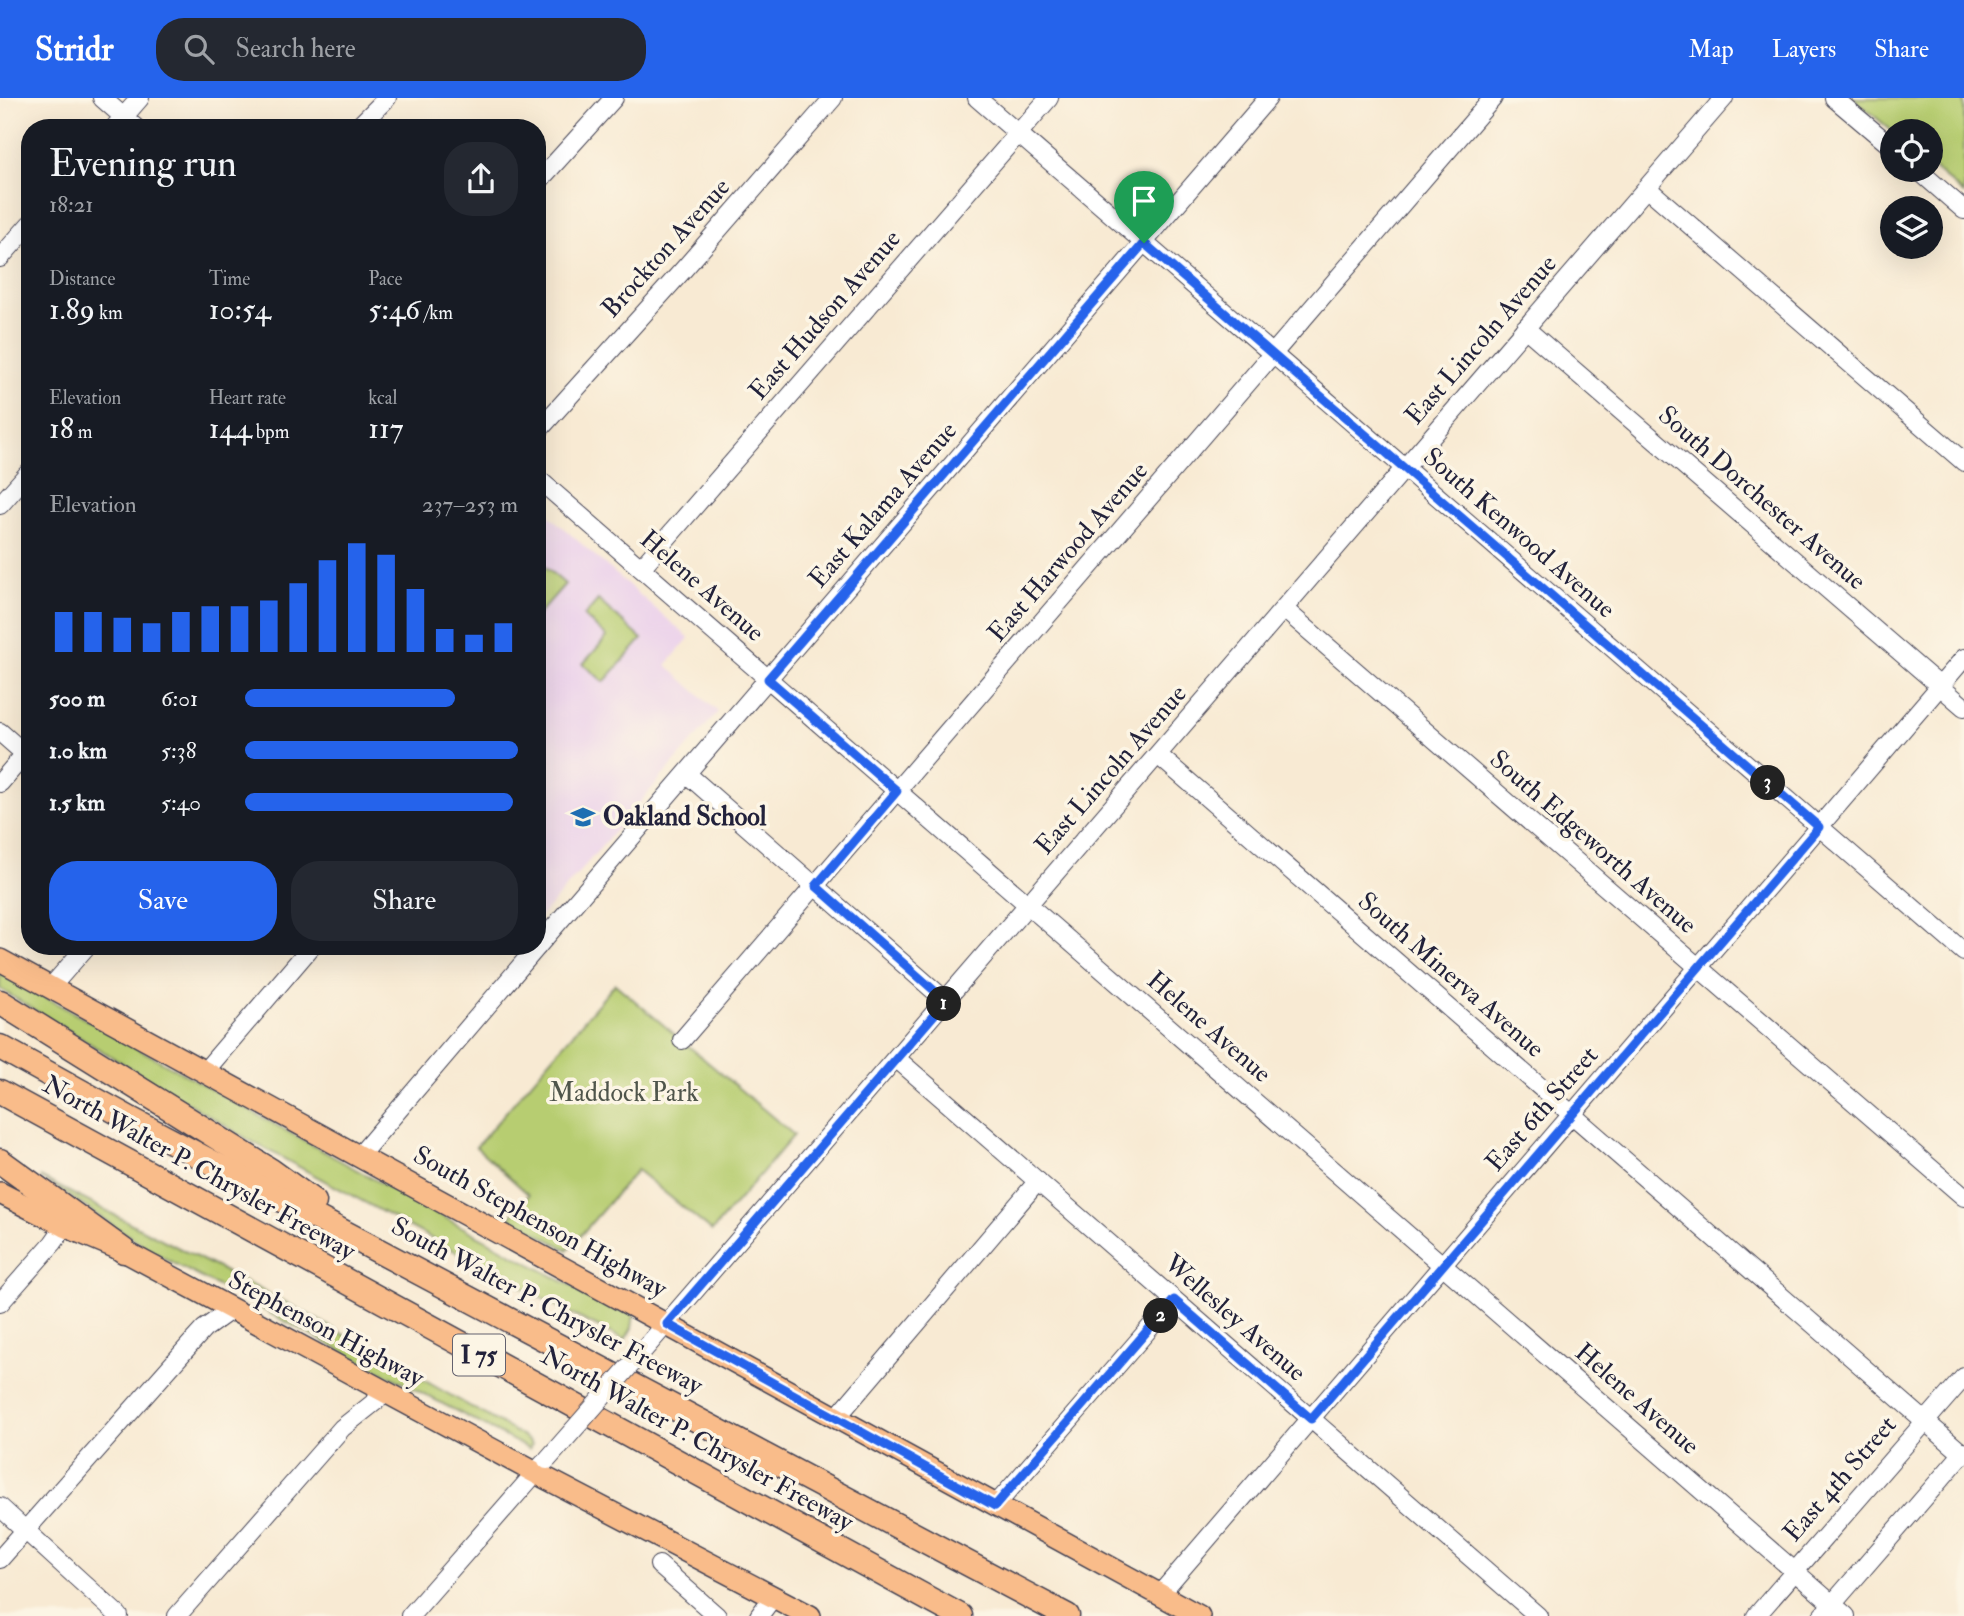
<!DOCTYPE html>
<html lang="en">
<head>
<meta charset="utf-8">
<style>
	:root { --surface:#171b24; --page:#242831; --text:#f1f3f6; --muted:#9ea1a6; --accent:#2563eb }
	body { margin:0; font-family:"IM FELL Double Pica",serif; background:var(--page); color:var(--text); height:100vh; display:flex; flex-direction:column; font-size:26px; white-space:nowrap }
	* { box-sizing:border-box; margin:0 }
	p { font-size:23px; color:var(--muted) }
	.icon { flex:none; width:38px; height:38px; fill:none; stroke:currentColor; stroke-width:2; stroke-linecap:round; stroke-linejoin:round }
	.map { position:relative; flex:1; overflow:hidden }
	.side { position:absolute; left:21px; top:21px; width:525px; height:836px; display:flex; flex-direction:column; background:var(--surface); border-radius:28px; box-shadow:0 7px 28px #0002 }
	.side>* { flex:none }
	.buttons { position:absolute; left:1880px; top:21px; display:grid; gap:14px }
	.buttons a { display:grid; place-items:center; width:63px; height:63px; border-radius:50%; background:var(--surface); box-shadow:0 7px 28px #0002; font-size:35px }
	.pin { position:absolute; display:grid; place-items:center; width:60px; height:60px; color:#fff; margin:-72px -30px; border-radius:50% 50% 50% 0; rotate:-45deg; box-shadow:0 0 7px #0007 }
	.pin .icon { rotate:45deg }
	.km { position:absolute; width:35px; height:35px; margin:-18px; border-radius:50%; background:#222; color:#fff; font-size:19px; line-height:35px; text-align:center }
	.round { display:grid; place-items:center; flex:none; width:74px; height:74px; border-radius:28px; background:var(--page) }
	.summary { display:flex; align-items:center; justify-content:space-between; height:119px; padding:0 28px }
	h1 { font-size:38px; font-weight:600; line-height:52px }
	.metrics { display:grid; grid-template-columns:repeat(3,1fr); gap:10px; height:119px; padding:7px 28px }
	.metrics div { display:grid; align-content:center }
	.metrics b { font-size:30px; font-weight:600 }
	.metrics small { font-size:19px; font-weight:400 }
	.metrics p { font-size:19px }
	.chart { height:196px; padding:14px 28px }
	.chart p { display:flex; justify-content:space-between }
	.chart svg { width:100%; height:126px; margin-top:7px; stroke:var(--accent); stroke-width:6 }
	.button { display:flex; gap:14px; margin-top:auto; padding:14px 28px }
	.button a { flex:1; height:80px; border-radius:28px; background:var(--accent); color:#fff; font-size:28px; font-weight:600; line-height:80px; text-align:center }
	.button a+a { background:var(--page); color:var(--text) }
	ul { padding:0 28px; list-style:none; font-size:23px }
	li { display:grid; grid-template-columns:112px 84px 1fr; align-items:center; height:52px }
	li i { height:18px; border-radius:9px; background:var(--accent) }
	header { display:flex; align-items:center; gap:42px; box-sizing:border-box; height:98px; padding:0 35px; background:var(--accent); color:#fff }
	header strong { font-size:33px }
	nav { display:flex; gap:38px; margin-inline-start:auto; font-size:24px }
	.search { width:490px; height:63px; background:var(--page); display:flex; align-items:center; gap:18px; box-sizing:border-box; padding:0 24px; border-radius:28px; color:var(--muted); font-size:26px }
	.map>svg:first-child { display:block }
	.built { fill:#ebd1eb }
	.green { fill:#b7cd71; stroke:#6c7856; stroke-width:2 }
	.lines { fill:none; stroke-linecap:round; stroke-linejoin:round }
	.minor-casing { stroke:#424052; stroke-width:20 }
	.major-casing { stroke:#424052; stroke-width:24 }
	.highway-casing { stroke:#424052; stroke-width:27 }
	.minor { stroke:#fff; stroke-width:18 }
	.major { stroke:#f9bc8a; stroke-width:21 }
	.highway { stroke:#f9bc8a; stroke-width:24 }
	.minor-bridge-casing { stroke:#424052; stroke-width:20; stroke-linecap:butt }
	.minor-bridge { stroke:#fff; stroke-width:18 }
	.route-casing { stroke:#fff; stroke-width:14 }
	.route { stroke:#2563eb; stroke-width:9 }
	.labels { text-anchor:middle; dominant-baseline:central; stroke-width:7; stroke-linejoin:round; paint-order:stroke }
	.shield { fill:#fcf5e5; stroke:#63616e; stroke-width:2 }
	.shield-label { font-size:24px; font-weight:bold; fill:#22223b }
	.street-label { font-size:26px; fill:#22223b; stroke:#fcf5e5 }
	.poi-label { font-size:26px; font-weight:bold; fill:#22223b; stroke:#fcf5e5; text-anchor:start }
	.park-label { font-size:26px; fill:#4f554b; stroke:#fcf5e5 }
</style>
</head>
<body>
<header>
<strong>Stridr</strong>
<div class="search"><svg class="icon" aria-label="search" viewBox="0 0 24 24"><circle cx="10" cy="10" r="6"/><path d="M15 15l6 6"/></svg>Search here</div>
<nav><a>Map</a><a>Layers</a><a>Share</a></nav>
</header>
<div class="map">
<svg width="1964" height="1518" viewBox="0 0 1964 1518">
	<rect width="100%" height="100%" fill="#fcf5e5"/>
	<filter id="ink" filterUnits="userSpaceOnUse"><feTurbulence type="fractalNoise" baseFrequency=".0143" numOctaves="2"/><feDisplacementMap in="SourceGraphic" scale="14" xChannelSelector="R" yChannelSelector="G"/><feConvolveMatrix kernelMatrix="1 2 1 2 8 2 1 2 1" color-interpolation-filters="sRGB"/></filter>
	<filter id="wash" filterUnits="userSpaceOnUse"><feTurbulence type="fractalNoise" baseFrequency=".00686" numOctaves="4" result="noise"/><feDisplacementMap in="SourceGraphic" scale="28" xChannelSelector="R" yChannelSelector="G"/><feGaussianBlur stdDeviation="1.57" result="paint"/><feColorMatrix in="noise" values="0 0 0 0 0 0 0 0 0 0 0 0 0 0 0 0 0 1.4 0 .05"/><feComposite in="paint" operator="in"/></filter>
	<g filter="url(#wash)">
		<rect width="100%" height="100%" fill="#f8ead3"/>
		<path class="built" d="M537 407 689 540 666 567 718 614 537 823Z"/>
		<g class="green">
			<path d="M1853 0H1964V96L1930 67V33H1892Z"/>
			<path d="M537 462 565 486 537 518Z"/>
			<path d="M598 502 642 541 604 584 583 566 607 539 584 518Z"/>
			<path d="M0 874 377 1083 562 1183 634 1216 632 1230 625 1242 577 1219 249 1042 0 891Z"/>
			<path d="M615 886 794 1037 712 1133 637 1072 568 1152 509 1120 529 1097 476 1049Z"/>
			<path d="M40 1079 302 1213 524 1339 532 1346 529 1351 160 1158Z"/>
		</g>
	</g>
	<g filter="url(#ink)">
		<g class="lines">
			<g class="minor-casing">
				<g id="minor">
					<path d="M102 0 136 30"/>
					<path d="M977 0 1964 854"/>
					<path d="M1834 0 1892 49"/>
					<path d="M114 30 140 0"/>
					<path d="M357 30 387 0"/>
					<path d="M1918 72 1964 112"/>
					<path d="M537 85 614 0"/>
					<path d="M1647 90 1964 364"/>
					<path d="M0 160 30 126"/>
					<path d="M1525 230 1964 609"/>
					<path d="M537 334 684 171 833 0"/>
					<path d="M537 380 1846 1518"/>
					<path d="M0 407 30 373"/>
					<path d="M641 470 1049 0"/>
					<path d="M1284 511 1964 1099"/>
					<path d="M0 634 25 656"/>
					<path d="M1158 657 1964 1357"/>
					<path d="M687 676 946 903"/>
					<path d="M0 685 30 650"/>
					<path d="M537 849 1268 0"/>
					<path d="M51 889 86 849"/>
					<path d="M682 942 1493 0"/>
					<path d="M897 961 1538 1518"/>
					<path d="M205 973 311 849"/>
					<path d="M360 1057 537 849"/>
					<path d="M0 1205 53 1145 65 1128"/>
					<path d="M641 1255 1724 0"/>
					<path d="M837 1319 1038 1083"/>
					<path d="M995 1408 1174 1202"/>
					<path d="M0 1409 119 1518"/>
					<path d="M0 1461 194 1242 204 1231 232 1211"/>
					<path d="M659 1467 717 1518"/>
					<path d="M1160 1496 1964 560"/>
					<path d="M177 1518 342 1330 386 1295"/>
					<path d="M410 1518 544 1365"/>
					<path d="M759 1518 773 1499"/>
					<path d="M1756 1518 1964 1279"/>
					<path d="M1822 1518 1964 1354"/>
				</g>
			</g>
			<g class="major-casing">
				<g id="major">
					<path d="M0 862 1199 1518"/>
					<path d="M0 1095 65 1128 124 1153 536 1375 810 1518"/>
				</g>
			</g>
			<g class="highway-casing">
				<g id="highway">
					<path d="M0 904 271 1073 314 1104"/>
					<path d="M0 949 130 1021 1067 1518"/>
					<path d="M0 994 960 1518"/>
					<path d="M0 1063 124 1153"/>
				</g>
			</g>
			<use href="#minor" class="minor"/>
			<use href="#major" class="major"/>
			<use href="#highway" class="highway"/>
			<g class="minor-bridge-casing">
				<path id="minor-bridge" d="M547 1362 641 1255"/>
			</g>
			<use href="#minor-bridge" class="minor-bridge"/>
		</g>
	</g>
	<g class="lines" filter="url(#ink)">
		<g class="route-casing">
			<path id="route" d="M1144 145 1819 729 1311 1321 1174 1202 995 1408 667 1226 946 903 816 788 897 693 768 581Z"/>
		</g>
		<use href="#route" class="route"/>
	</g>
	<defs>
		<g id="school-bare" transform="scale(1.89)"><path d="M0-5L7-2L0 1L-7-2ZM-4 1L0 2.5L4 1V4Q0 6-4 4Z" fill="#1f6fb2" stroke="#fcf5e5" stroke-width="2.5" paint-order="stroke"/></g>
	</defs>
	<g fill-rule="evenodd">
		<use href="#school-bare" x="583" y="719"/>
	</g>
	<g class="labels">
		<rect class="shield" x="453" y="1236.5" width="52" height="41" rx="5"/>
		<g class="shield-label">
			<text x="479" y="1257">I 75</text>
		</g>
		<g class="street-label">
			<text transform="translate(666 150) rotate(-48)">Brockton Avenue</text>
			<text transform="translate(825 217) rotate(-49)">East Hudson Avenue</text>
			<text transform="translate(1481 242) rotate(-49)">East Lincoln Avenue</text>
			<text transform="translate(1762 400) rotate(41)">South Dorchester Avenue</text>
			<text transform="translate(883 407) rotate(-49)">East Kalama Avenue</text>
			<text transform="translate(1519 435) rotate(41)">South Kenwood Avenue</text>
			<text transform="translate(1068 454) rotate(-49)">East Harwood Avenue</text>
			<text transform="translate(702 488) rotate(41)">Helene Avenue</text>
			<text transform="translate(1111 672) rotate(-49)">East Lincoln Avenue</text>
			<text transform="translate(1593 744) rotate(41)">South Edgeworth Avenue</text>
			<text transform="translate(1451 877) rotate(41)">South Minerva Avenue</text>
			<text transform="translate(1209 929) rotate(41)">Helene Avenue</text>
			<text transform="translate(1542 1011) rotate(-49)">East 6th Street</text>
			<text transform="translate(199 1070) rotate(29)">North Walter P. Chrysler Freeway</text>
			<text transform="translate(540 1124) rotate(29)">South Stephenson Highway</text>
			<text transform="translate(547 1208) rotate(28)">South Walter P. Chrysler Freeway</text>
			<text transform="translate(1235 1220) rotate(41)">Wellesley Avenue</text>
			<text transform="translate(326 1231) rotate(28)">Stephenson Highway</text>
			<text transform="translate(1637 1301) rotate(41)">Helene Avenue</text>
			<text transform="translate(697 1341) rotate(29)">North Walter P. Chrysler Freeway</text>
			<text transform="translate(1840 1381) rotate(-49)">East 4th Street</text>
		</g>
		<g class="poi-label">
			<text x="603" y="719">Oakland School</text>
		</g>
		<g class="park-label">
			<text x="624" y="995">Maddock Park</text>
		</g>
	</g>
</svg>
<div class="buttons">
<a><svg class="icon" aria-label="locate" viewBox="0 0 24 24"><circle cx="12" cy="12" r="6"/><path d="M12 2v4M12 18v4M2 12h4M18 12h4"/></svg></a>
<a><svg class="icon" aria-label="layers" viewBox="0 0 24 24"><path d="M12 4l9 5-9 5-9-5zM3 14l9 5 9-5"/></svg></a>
</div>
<div class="pin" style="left:1144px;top:145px;background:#1e9e55"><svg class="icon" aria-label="arrive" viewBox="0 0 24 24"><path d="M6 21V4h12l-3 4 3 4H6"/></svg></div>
<b class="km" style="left:944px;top:906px">1</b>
<b class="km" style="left:1161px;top:1218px">2</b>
<b class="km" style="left:1768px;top:685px">3</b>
<section class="side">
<div class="summary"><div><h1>Evening run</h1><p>18:21</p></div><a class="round"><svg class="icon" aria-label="share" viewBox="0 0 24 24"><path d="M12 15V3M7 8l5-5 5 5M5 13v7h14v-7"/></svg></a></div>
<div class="metrics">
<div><p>Distance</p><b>1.89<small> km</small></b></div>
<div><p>Time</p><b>10:54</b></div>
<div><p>Pace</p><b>5:46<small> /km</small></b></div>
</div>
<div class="metrics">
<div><p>Elevation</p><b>18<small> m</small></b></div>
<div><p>Heart rate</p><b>144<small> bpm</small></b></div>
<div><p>kcal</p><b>117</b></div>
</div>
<div class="chart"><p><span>Elevation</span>237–253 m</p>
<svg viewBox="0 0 160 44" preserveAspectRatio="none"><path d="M5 44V30M15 44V30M25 44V32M35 44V34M45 44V30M55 44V28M65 44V28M75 44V26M85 44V20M95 44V12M105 44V6M115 44V10M125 44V22M135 44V36M145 44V38M155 44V34"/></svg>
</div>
<ul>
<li><b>500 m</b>6:01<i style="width:77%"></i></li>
<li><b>1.0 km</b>5:38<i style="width:100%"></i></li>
<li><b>1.5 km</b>5:40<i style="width:98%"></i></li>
</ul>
<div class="button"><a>Save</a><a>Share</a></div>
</section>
</div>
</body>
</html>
